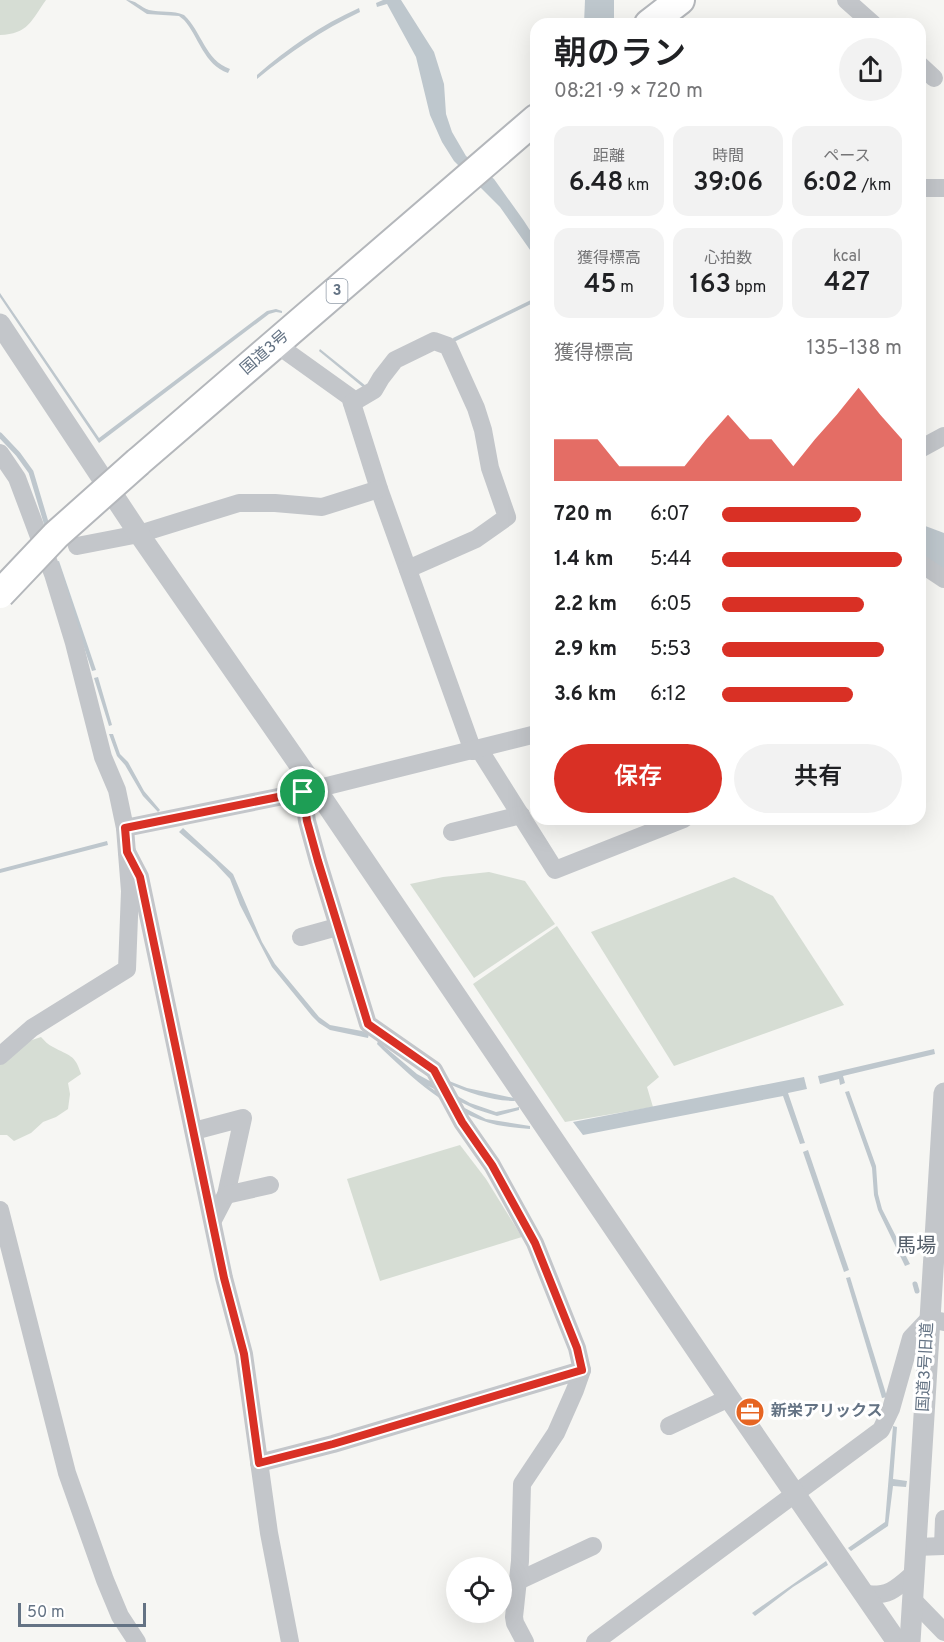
<!DOCTYPE html>
<html lang="ja">
<head>
<meta charset="utf-8">
<style>
	:root { --surface:#fff; --page:#f2f2f2; --text:#202124; --muted:#757577; --accent:#d93025 }
	body { margin:0; font-family:Overpass,"Noto Sans JP",sans-serif; background:var(--page); color:var(--text); height:100vh; display:flex; flex-direction:column; font-size:22px; white-space:nowrap }
	* { box-sizing:border-box; margin:0 }
	p { font-size:20px; color:var(--muted) }
	.icon { flex:none; width:33px; height:33px; fill:none; stroke:currentColor; stroke-width:2; stroke-linecap:round; stroke-linejoin:round }
	.map { position:relative; flex:1; overflow:hidden }
	.sheet { position:absolute; left:530px; top:18px; width:396px; height:807px; display:flex; flex-direction:column; background:var(--surface); border-radius:18px; box-shadow:0 6px 24px #0002 }
	.sheet>* { flex:none }
	.buttons { position:absolute; left:446px; top:1557px; display:grid; gap:12px }
	.buttons a { display:grid; place-items:center; width:66px; height:66px; border-radius:50%; background:var(--surface); box-shadow:0 6px 24px #0002; font-size:30px }
	.scale { position:absolute; left:18px; bottom:15px; width:128px; box-sizing:border-box; padding-left:6px; border:3px solid #647384; border-top:0; font-size:16px; line-height:21px; white-space:nowrap; color:#647384; -webkit-text-stroke:4px #fff; paint-order:stroke }
	.pin { position:absolute; display:grid; place-items:center; width:51px; height:51px; color:#fff; margin:-26px; border:3px solid #fff; border-radius:50%; box-shadow:0 2px 6px #0007 }
	.round { display:grid; place-items:center; flex:none; width:63px; height:63px; border-radius:32px; background:var(--page) }
	.overview { display:flex; align-items:center; justify-content:space-between; height:102px; padding:0 24px }
	h1 { font-size:33px; font-weight:600; line-height:45px }
	.stats { display:grid; grid-template-columns:repeat(3,1fr); gap:9px; height:102px; padding:6px 24px }
	.stats div { display:grid; align-content:center; border-radius:15px; background:var(--page); text-align:center }
	.stats b { font-size:26px; font-weight:600 }
	.stats small { font-size:16px; font-weight:400 }
	.stats p { font-size:16px }
	.chart { height:168px; padding:12px 24px }
	.chart p { display:flex; justify-content:space-between }
	.chart svg { width:100%; height:108px; margin-top:6px; fill:var(--accent); opacity:.7 }
	.button { display:flex; gap:12px; margin-top:auto; padding:12px 24px }
	.button a { flex:1; height:69px; border-radius:36px; background:var(--accent); color:#fff; font-size:24px; font-weight:600; line-height:69px; text-align:center }
	.button a+a { background:var(--page); color:var(--text) }
	ul { padding:0 24px; list-style:none; font-size:20px }
	li { display:grid; grid-template-columns:96px 72px 1fr; align-items:center; height:45px }
	li i { height:15px; border-radius:8px; background:var(--accent) }
	.map>svg:first-child { display:block }
	.green { fill:#d6ddd4 }
	.water { fill:#bec7cd }
	.lines { fill:none; stroke-linecap:round; stroke-linejoin:round }
	.stream { stroke:#bec7cd; stroke-width:5 }
	.trunk-casing { stroke:#b4b7bb; stroke-width:32 }
	.minor { stroke:#c3c6ca; stroke-width:18 }
	.tertiary { stroke:#c3c6ca; stroke-width:21 }
	.trunk { stroke:#fff; stroke-width:28 }
	.trunk-bridge-casing { stroke:#b4b7bb; stroke-width:32; stroke-linecap:butt }
	.trunk-bridge { stroke:#fff; stroke-width:28 }
	.route-casing { stroke:#fff; stroke-width:12 }
	.route { stroke:#d93025; stroke-width:8 }
	.labels { text-anchor:middle; dominant-baseline:central; stroke-width:6; stroke-linejoin:round; paint-order:stroke }
	.shield { fill:#fff; stroke:#929da9; stroke-width:1.5 }
	.shield-label { font-size:15px; font-weight:bold; fill:#647384 }
	.street-label { font-size:16px; fill:#647384; stroke:#fff }
	.poi-label { font-size:16px; font-weight:bold; fill:#647384; stroke:#fff; text-anchor:start }
	.quarter-label { font-size:20px; fill:#535d69; stroke:#fff }
</style>
</head>
<body>
<div class="map">
<svg width="944" height="1642" viewBox="0 0 944 1642">
	<rect width="100%" height="100%" fill="#f6f6f3"/>
	<g class="green">
		<path d="M0 0H46C31 21 28 34 0 35Z"/>
		<path d="M489 872 525 881 555 924 474 978 410 884 443 877Z"/>
		<path d="M734 877 773 896 844 1005 674 1066 591 932Z"/>
		<path d="M557 926 659 1077 647 1087 653 1107 565 1122 473 984Z"/>
		<path d="M41 1037C44 1040 48 1045 53 1047 69 1056 75 1054 81 1074L68 1083 70 1094 68 1109 56 1117 43 1122 31 1133 14 1141 7 1135H0V1060L23 1043Z"/>
		<path d="M460 1145 486 1179 522 1237 380 1281 347 1179Z"/>
	</g>
	<g class="water">
		<path d="M126 0C136 0 140 7 149 10 161 13 173 10 184 15 202 32 205 60 230 69L228 73C204 65 199 37 184 20L179 16 147 14Z"/>
		<path d="M383 0H401L434 52 444 84 446 114 452 132 466 156 494 179 524 221 535 238V257L500 207 454 161 442 142 430 115 416 57 387 4 377 7 376 3Z"/>
		<path d="M585 0H614V24H584Z"/>
		<path d="M359 8 360 12C322 30 290 52 257 79V75C288 48 321 25 359 8Z"/>
		<path d="M0 293 99 438 267 311 276 309 282 311V313L276 312 269 314 99 443 0 297Z"/>
		<path d="M535 298V302L454 342 453 338Z"/>
		<path d="M320 349 366 386 364 388 319 351Z"/>
		<path d="M920 524 944 533V570L920 559Z"/>
		<path d="M59 561 96 670 92 671 55 562Z"/>
		<path d="M98 677 112 725 109 726 94 678Z"/>
		<path d="M109 734H113L120 754 128 762 144 791 160 810 158 812 143 796 125 765 117 756Z"/>
		<path d="M183 828 233 874 262 942 275 964 319 1017 330 1025 362 1031 369 1034 368 1038 330 1030 319 1023 312 1016 272 967 240 905 230 879 215 863 179 832Z"/>
		<path d="M107 841 108 845 0 873V869Z"/>
		<path d="M378 1041 417 1074 470 1103 496 1112 519 1107V1110L497 1116 475 1109 428 1086 453 1102 486 1119 530 1126V1129C519 1128 507 1127 497 1125 449 1113 412 1078 377 1044Z"/>
		<path d="M934 1049 935 1054 843 1076 845 1083 840 1085 839 1079 820 1084 818 1076Z"/>
		<path d="M804 1077 807 1089 788 1093 805 1143 800 1144 783 1096 583 1135 573 1122Z"/>
		<path d="M449 1081 467 1088 514 1098 515 1101C493 1101 469 1093 449 1084Z"/>
		<path d="M849 1091 876 1166 878 1194 882 1209 910 1264 905 1266 878 1210 874 1195 872 1168 845 1092Z"/>
		<path d="M808 1150 849 1270 844 1272 803 1152Z"/>
		<path d="M850 1277 887 1397 882 1398 846 1278Z"/>
		<path d="M893 1426 897 1427 893 1479 907 1481 906 1487 893 1486 888 1526 851 1551 848 1548 885 1522Z"/>
		<path d="M826 1561 828 1565 793 1587 755 1616 752 1613Z"/>
	</g>
	<g class="lines">
		<g class="stream">
			<path d="M0 435 18 454 31 472 48 529"/>
			<path d="M915 1284 917 1291"/>
		</g>
		<g class="trunk-casing">
			<g id="trunk">
				<path d="M649 24 680 0"/>
				<path d="M138 462 536 119"/>
			</g>
		</g>
		<g class="minor">
			<path d="M846 0 873 24"/>
			<path d="M920 65 934 78"/>
			<path d="M920 188H944"/>
			<path d="M276 344 350 397 379 489 473 751"/>
			<path d="M352 403 374 390 381 378 395 360 434 341 448 346 476 408 483 430 490 468 507 517 476 539 408 569"/>
			<path d="M920 449 944 436"/>
			<path d="M0 453 17 478 53 574 74 643 103 757 117 790 125 828 130 891 127 969 32 1028 0 1056"/>
			<path d="M77 546 139 534 239 503H275L322 507 379 489"/>
			<path d="M920 563 944 579"/>
			<path d="M479 749 555 870 684 819"/>
			<path d="M303 792 307 821 318 861 368 1024 434 1070 462 1122 492 1165 535 1243 577 1348 582 1370 575 1390 556 1433 522 1484 520 1561 514 1617 515 1623 525 1642"/>
			<path d="M125 828 303 792 536 734"/>
			<path d="M452 832 521 815"/>
			<path d="M127 852 140 877 224 1278 244 1354 269 1533 290 1642"/>
			<path d="M301 937 337 927"/>
			<path d="M194 1131 243 1118 226 1195 213 1220"/>
			<path d="M226 1195 270 1185"/>
			<path d="M0 1210 67 1473 105 1580 120 1616 137 1642"/>
			<path d="M669 1426 729 1398"/>
			<path d="M259 1463 333 1444 582 1370"/>
			<path d="M943 1546 944 1519"/>
			<path d="M916 1547 944 1546"/>
			<path d="M518 1581 593 1546"/>
			<path d="M865 1594C889 1597 897 1588 914 1573"/>
			<path d="M913 1600 944 1632"/>
			<path d="M595 1642 881 1430 891 1409 911 1338 929 1319 944 1322"/>
		</g>
		<g class="tertiary">
			<path d="M0 324 139 534 316 789 729 1398 897 1642"/>
			<path d="M910 1642 944 1093"/>
		</g>
		<use href="#trunk" class="trunk"/>
		<g class="trunk-bridge-casing">
			<path id="trunk-bridge" d="M0 594 56 535 138 462"/>
		</g>
		<use href="#trunk-bridge" class="trunk-bridge"/>
	</g>
	<g class="lines">
		<g class="route-casing">
			<path id="route" d="M303 792 307 821 318 861 368 1024 434 1070 462 1122 492 1165 535 1243 577 1348 582 1370 333 1444 259 1463 244 1354 224 1278 140 877 127 852 125 828Z"/>
		</g>
		<use href="#route" class="route"/>
	</g>
	<defs>
		<g id="office-disc" transform="scale(1.5)"><circle r="9.5" fill="#e66522" stroke="#fff"/><path d="M-6-3h4V-5.5h4V-3h4V5H-6ZM-1-4.5V-3h2v-1.5ZM-6 0V1H6V0Z" fill="#fff"/></g>
	</defs>
	<g fill-rule="evenodd">
		<use href="#office-disc" x="750" y="1412"/>
	</g>
	<g class="labels">
		<rect class="shield" x="326.5" y="279" width="21" height="24" rx="4.5"/>
		<g class="shield-label">
			<text x="337" y="291">3</text>
		</g>
		<g class="street-label">
			<text transform="translate(265 353) rotate(-41)">国道3号</text>
			<text transform="translate(926 1367) rotate(-87)">国道3号旧道</text>
		</g>
		<g class="poi-label">
			<text x="771" y="1412">新栄アリックス</text>
		</g>
		<g class="quarter-label">
			<text x="916" y="1247">馬場</text>
		</g>
	</g>
</svg>
<div class="buttons">
<a><svg class="icon" aria-label="locate" viewBox="0 0 24 24"><circle cx="12" cy="12" r="6"/><path d="M12 2v4M12 18v4M2 12h4M18 12h4"/></svg></a>
</div>
<div class="scale">50 m</div>
<div class="pin" style="left:303px;top:792px;background:#1e9e55"><svg class="icon" aria-label="arrive" viewBox="0 0 24 24"><path d="M6 21V4h12l-3 4 3 4H6"/></svg></div>
<section class="sheet">
<div class="overview"><div><h1>朝のラン</h1><p>08:21 · 9 × 720 m</p></div><a class="round"><svg class="icon" aria-label="share" viewBox="0 0 24 24"><path d="M12 15V3M7 8l5-5 5 5M5 13v7h14v-7"/></svg></a></div>
<div class="stats">
<div><p>距離</p><b>6.48<small> km</small></b></div>
<div><p>時間</p><b>39:06</b></div>
<div><p>ペース</p><b>6:02<small> /km</small></b></div>
</div>
<div class="stats">
<div><p>獲得標高</p><b>45<small> m</small></b></div>
<div><p>心拍数</p><b>163<small> bpm</small></b></div>
<div><p>kcal</p><b>427</b></div>
</div>
<div class="chart"><p><span>獲得標高</span>135–138 m</p>
<svg viewBox="0 0 160 44" preserveAspectRatio="none"><path d="M0 44V27L10 27L20 27L30 38L40 38L50 38L60 38L70 27L80 17L90 27L100 27L110 38L120 27L130 17L140 6L150 17L160 27V44z"/></svg>
</div>
<ul>
<li><b>720 m</b>6:07<i style="width:77%"></i></li>
<li><b>1.4 km</b>5:44<i style="width:100%"></i></li>
<li><b>2.2 km</b>6:05<i style="width:79%"></i></li>
<li><b>2.9 km</b>5:53<i style="width:90%"></i></li>
<li><b>3.6 km</b>6:12<i style="width:73%"></i></li>
</ul>
<div class="button"><a>保存</a><a>共有</a></div>
</section>
</div>
</body>
</html>
